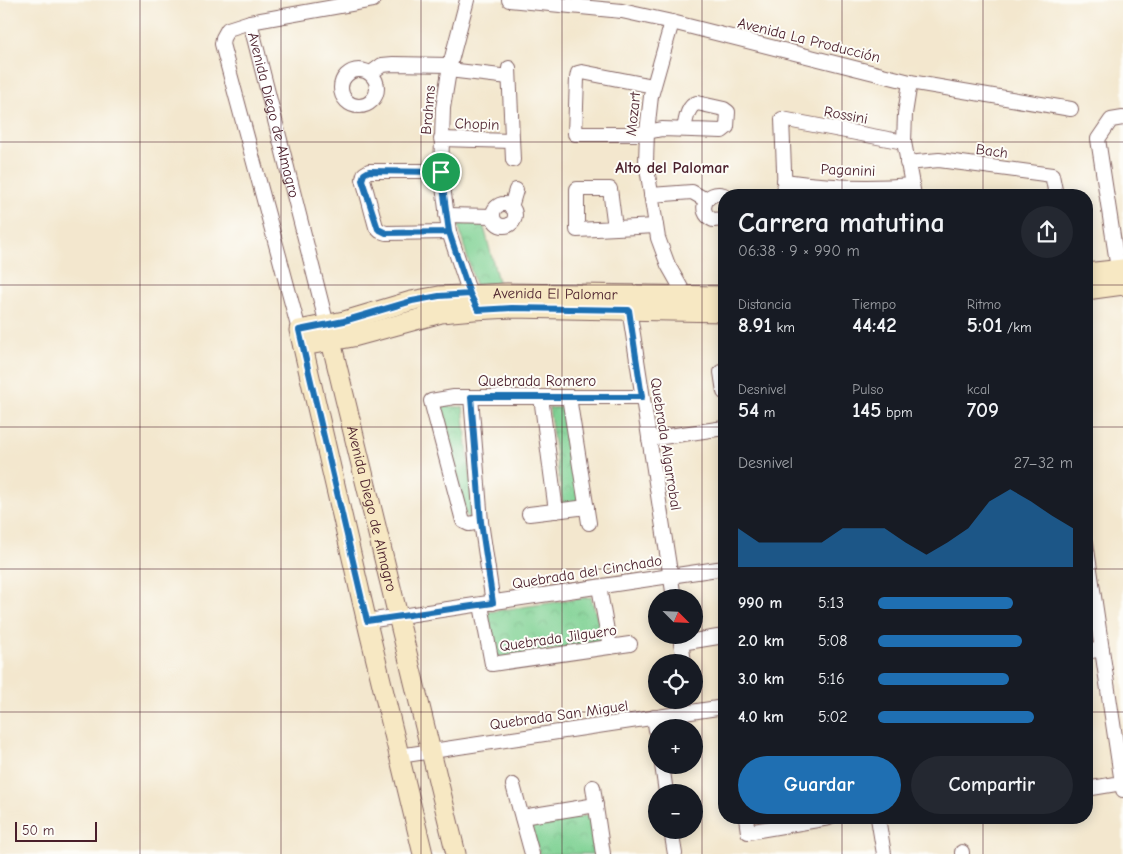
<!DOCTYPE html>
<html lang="es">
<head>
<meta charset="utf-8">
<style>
	:root { --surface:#171b24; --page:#242831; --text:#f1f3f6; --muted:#9ea1a6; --accent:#1f6fb2 }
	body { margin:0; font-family:"Comic Neue",sans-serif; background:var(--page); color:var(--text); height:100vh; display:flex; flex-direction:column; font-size:19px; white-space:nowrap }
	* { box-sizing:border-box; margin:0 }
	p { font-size:16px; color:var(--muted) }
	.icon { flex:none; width:28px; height:28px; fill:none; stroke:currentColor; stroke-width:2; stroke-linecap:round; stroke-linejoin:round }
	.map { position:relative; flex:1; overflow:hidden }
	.drawer { position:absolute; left:718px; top:189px; width:375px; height:635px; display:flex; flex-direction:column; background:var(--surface); border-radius:20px; box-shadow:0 2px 12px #0003 }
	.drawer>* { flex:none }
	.needle { width:32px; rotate:114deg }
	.buttons { position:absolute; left:648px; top:589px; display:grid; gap:10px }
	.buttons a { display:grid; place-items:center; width:55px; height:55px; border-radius:50%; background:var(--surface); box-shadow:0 2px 12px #0003; font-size:25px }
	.scale { position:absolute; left:15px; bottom:12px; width:82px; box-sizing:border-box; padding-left:5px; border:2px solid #4a1f2b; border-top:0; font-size:14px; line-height:18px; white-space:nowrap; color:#4a1f2b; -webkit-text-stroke:4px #fdfcf7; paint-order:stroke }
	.pin { position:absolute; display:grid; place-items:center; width:42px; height:42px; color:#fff; margin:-21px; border:2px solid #fff; border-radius:50%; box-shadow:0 1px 5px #0007 }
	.round { display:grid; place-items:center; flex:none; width:52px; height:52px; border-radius:26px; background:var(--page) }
	.head { display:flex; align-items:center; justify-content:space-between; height:85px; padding:0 20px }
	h1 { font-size:28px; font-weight:800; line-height:38px }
	.figures { display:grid; grid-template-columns:repeat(3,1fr); gap:8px; height:85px; padding:5px 20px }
	.figures div { display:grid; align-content:center }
	.figures b { font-size:21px; font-weight:800 }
	.figures small { font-size:14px; font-weight:400 }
	.figures p { font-size:14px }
	.chart { height:140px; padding:10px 20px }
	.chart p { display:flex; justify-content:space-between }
	.chart svg { width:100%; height:90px; margin-top:5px; fill:var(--accent); opacity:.7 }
	.button { display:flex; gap:10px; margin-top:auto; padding:10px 20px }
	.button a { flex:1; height:58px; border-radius:30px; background:var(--accent); color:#fff; font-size:20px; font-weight:800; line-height:58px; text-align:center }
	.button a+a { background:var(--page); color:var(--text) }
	ul { padding:0 20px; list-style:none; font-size:16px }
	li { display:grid; grid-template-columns:80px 60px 1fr; align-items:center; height:38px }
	li i { height:12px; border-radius:6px; background:var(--accent) }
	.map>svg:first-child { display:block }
	.park { fill:url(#park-crowns); stroke:#657860 }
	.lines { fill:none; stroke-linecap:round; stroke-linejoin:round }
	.street-casing { stroke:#856564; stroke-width:16 }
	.secondary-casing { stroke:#856564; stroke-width:21 }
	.street { stroke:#fff; stroke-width:14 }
	.secondary { stroke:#f7e8c3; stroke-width:19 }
	.route-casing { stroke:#fff; stroke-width:10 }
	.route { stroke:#1f6fb2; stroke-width:6 }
	.grid { fill:none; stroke:#4a1f2b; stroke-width:1; stroke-opacity:0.55 }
	.labels { text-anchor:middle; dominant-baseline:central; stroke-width:4; stroke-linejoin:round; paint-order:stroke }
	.street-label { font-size:15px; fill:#4a1f2b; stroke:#fdfcf7 }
	.neighbourhood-label { font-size:16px; font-weight:bold; fill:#4a1f2b; stroke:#fdfcf7 }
</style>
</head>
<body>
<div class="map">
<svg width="1123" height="854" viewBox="0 0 1123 854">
	<defs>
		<pattern id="park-crowns" width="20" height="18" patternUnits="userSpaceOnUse" patternTransform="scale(1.25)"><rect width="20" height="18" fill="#80d294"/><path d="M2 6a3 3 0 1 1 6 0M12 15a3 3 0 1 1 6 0" fill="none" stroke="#70b480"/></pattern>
	</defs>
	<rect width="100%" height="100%" fill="#fdfcf7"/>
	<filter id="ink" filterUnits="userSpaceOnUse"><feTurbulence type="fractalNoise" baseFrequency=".02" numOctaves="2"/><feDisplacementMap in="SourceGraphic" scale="10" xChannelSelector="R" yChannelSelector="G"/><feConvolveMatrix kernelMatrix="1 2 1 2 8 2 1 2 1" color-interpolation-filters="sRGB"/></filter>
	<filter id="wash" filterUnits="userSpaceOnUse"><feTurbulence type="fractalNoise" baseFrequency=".0096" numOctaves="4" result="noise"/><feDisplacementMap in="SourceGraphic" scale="20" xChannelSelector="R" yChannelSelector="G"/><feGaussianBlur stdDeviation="1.12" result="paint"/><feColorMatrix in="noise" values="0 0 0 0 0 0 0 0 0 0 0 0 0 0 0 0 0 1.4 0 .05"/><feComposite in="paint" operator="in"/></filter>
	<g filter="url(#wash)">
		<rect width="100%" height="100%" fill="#f3e7ce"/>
		<g class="park">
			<path d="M483 223 499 285 476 288 458 224Z"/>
			<path d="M440 406 463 407 474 511 471 519 466 516Z"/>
			<path d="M565 407 580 503 563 505 549 408Z"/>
			<path d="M591 597 604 642 496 658 488 612Z"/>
			<path d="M589 815 596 854H539L531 825Z"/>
		</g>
	</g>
	<g filter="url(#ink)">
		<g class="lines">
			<g class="street-casing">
				<g id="street">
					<path d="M467 0 450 65 443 108 441 171 449 232 470 294 474 302"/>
					<path d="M509 0 622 11 672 22 910 82 1071 109"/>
					<path id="s1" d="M250 22 327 325"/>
					<path d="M672 22 651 96 647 132 646 162 658 238 668 265 685 295"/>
					<path d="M509 68 513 160"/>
					<circle cx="359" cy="88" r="18"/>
					<path d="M449 70 509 77"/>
					<path d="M371 73 382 65 393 64 450 65"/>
					<path d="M910 82 905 114 904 142 914 195"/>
					<path d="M653 86 582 72 578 73 577 78 575 134H638L662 129 722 131 727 127 728 112 724 109 697 103C687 106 686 120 684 129"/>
					<path d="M441 139 512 141"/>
					<path d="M907 163 939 160 1052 175 1056 195"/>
					<path d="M441 171H369L364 174 363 179 376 227 380 231 386 233 449 232"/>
					<path d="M784 181C826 187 869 189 912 185"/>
					<path d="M651 195 692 192 706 200"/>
					<path d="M724 195C706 189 696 212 713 220L724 219"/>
					<path d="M785 195 782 119 904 142"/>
					<circle cx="504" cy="215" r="11"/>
					<path d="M511 207 516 190"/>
					<path d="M446 215 493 216"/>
					<path d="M615 228 610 189H577V230L656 226"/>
					<path d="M1118 269 1098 139 1111 120 1123 118"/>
					<path d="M628 302 674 598"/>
					<path d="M299 330 222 44 223 38 228 29 250 22 373 0"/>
					<path d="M721 372 724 392"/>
					<path d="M471 397 481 522 493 603"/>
					<path d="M541 397 556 511"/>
					<path d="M569 397 589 523"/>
					<path d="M649 439 724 428"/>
					<path d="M529 514 587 507"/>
					<path d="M481 522 469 524 463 521 431 401 454 397H642"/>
					<path d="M1086 543 1123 790"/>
					<path d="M599 587 610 647"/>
					<path d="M481 605 492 664 630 644"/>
					<path d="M367 621 724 568"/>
					<path d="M680 635 684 662"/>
					<path d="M681 643 724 636"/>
					<path d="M1086 652 1102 649"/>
					<path d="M654 717 656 730"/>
					<path d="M399 756 724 707"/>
					<path d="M662 765 666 792"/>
					<path d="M513 785 532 854"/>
					<path d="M593 787 603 854"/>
					<path d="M1086 789 1122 783"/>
					<path d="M522 817 596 805"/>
					<path d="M746 818 748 832 829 818"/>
					<path d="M878 818 884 854"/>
					<path d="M671 830 675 854"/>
					<path d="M962 852V854"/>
				</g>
			</g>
			<g class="secondary-casing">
				<g id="secondary">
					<path d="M1086 273 1123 269"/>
					<path d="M1086 290 1123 285"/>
					<path id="s2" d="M327 325 456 854"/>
					<path d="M303 346 353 337 441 313 474 310 512 308 724 312"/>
					<path id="s3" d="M423 854 369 631 299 330 344 321 411 301 439 296 507 293 724 296"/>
				</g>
			</g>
			<use href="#street" class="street"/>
			<use href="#secondary" class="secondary"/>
		</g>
	</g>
	<g class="lines" filter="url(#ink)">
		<g class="route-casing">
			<path id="route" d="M441 172 449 232 470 294 439 296 412 301 344 321 299 330 367 621 493 603 481 522 471 397H642L629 310 512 308 478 310 470 294 449 232 386 233 378 229 362 180 364 174 369 171 441 172"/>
		</g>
		<use href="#route" class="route"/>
	</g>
	<path class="grid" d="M140 0V854M281 0V854M421 0V854M562 0V854M702 0V854M842 0V195M983 0V195M0 142H1123M0 285H724M1086 285H1123M0 427H724M1086 427H1123M0 569H724M1086 569H1123M0 712H724M1086 712H1123M842 818V854M983 818V854"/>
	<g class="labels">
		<g class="street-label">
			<text transform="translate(809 40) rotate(14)">Avenida La Producción</text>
			<text transform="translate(428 110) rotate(-85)">Brahms</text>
			<text transform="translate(633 114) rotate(-84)">Mozart</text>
			<text stroke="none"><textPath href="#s1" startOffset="96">Avenida Diego de Almagro</textPath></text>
			<text transform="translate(846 115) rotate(10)">Rossini</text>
			<text transform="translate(477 124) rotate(2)">Chopin</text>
			<text transform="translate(992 151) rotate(8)">Bach</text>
			<text transform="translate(848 170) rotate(2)">Paganini</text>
			<text stroke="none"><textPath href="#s3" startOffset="799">Avenida El Palomar</textPath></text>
			<text x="537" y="381">Quebrada Romero</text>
			<text transform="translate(666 444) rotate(81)">Quebrada Algarrobal</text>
			<text stroke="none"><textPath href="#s2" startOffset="189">Avenida Diego de Almagro</textPath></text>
			<text transform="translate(587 572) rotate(-9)">Quebrada del Cinchado</text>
			<text transform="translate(558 638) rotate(-8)">Quebrada Jilguero</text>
			<text transform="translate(559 715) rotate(-8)">Quebrada San Miguel</text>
		</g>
		<g class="neighbourhood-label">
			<text x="672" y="168">Alto del Palomar</text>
		</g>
	</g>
</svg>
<div class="buttons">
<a><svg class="needle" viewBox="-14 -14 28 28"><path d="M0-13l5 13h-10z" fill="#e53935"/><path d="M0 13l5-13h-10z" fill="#9ea1a6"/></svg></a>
<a><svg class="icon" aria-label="locate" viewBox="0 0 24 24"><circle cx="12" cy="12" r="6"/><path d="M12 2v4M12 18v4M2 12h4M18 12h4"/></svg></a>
<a>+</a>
<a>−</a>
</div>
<div class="scale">50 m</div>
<div class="pin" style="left:441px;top:172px;background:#1e9e55"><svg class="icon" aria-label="arrive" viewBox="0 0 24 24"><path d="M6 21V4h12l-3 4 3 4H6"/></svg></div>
<section class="drawer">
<div class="head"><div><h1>Carrera matutina</h1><p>06:38 · 9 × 990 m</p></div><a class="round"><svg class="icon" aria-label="share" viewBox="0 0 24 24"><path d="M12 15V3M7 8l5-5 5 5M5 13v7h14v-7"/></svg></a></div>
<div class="figures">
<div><p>Distancia</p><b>8.91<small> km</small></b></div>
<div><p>Tiempo</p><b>44:42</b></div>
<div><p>Ritmo</p><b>5:01<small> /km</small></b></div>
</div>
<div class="figures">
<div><p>Desnivel</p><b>54<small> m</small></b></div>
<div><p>Pulso</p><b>145<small> bpm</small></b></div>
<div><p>kcal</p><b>709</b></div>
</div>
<div class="chart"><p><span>Desnivel</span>27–32 m</p>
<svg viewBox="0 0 160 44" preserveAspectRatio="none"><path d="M0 44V25L10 32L20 32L30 32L40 32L50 25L60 25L70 25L80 32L90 38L100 32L110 25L120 12L130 6L140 12L150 19L160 25V44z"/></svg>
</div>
<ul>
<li><b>990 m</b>5:13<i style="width:69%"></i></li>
<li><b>2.0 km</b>5:08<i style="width:74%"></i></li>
<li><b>3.0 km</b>5:16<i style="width:67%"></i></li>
<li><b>4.0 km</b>5:02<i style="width:80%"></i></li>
</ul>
<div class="button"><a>Guardar</a><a>Compartir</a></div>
</section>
</div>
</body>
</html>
